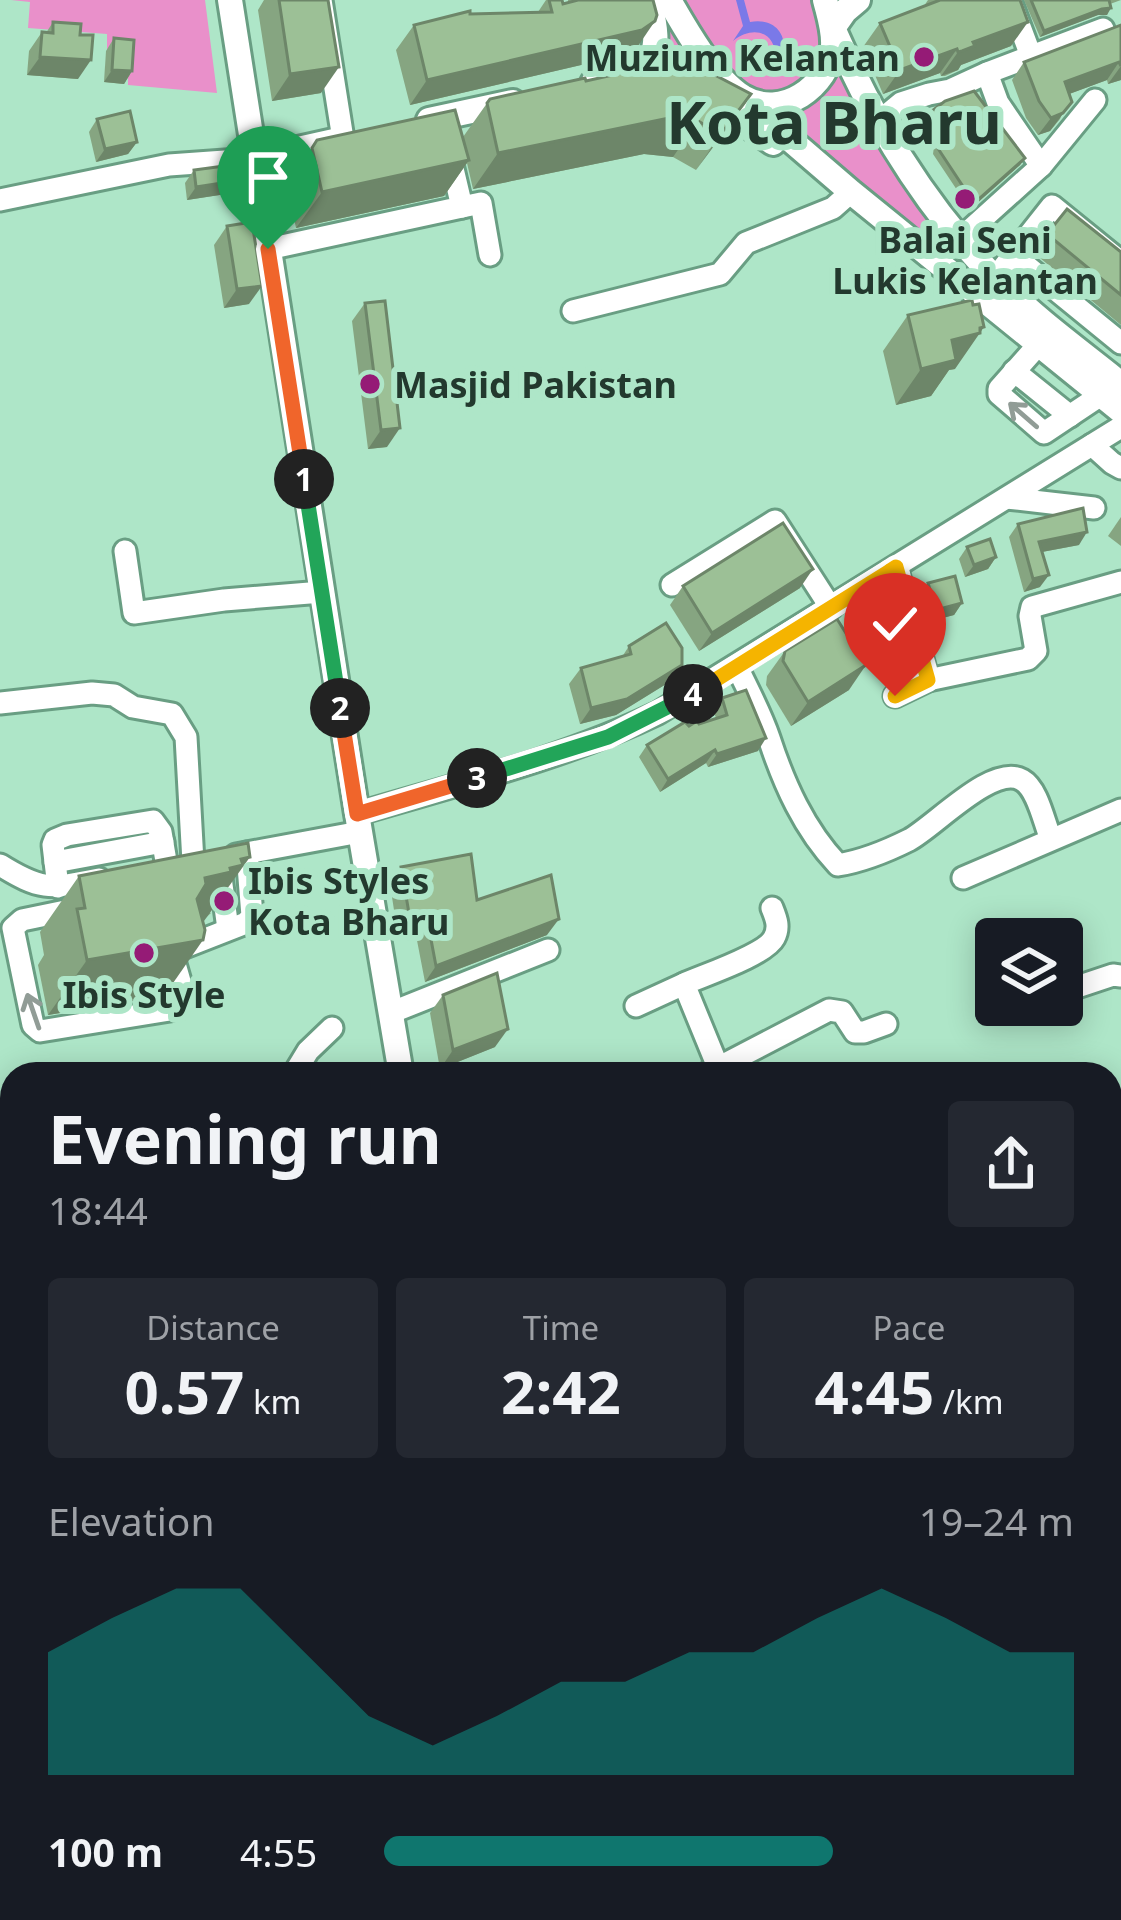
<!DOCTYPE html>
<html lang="en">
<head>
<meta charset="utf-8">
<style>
	:root { --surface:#171b24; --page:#242831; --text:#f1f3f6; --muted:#9ea1a6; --accent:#0f766e }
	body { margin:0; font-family:"Noto Sans",sans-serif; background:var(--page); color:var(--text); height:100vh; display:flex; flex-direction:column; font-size:45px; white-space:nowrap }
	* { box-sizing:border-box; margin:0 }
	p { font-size:39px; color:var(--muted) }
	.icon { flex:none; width:66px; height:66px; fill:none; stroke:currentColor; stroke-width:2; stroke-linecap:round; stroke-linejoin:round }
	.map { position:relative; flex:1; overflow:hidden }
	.sheet { position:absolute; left:0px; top:1062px; width:1122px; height:858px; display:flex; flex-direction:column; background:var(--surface); border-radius:36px 36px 0 0; box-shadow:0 6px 30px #0003 }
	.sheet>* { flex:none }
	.fabs { position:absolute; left:975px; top:918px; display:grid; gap:24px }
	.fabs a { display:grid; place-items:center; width:108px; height:108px; border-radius:12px; background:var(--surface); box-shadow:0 6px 30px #0003; font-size:60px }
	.pin { position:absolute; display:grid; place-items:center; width:102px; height:102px; color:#fff; margin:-123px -51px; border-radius:50% 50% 50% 0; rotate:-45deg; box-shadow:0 0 12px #0007 }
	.pin .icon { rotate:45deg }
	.km { position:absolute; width:60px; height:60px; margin:-30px; border-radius:50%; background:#222; color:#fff; font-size:33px; line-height:60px; text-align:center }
	.round { display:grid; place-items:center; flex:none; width:126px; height:126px; border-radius:12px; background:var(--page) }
	.headline { display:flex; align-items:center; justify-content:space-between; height:204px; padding:0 48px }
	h1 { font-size:66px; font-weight:700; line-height:90px }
	.metrics { display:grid; grid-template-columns:repeat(3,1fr); gap:18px; height:204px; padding:12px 48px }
	.metrics div { display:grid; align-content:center; border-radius:12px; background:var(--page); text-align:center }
	.metrics b { font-size:60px; font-weight:700 }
	.metrics small { font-size:33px; font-weight:400 }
	.metrics p { font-size:33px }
	.chart { height:336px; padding:24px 48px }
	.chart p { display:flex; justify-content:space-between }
	.chart svg { width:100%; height:216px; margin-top:12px; fill:var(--accent); opacity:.7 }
	ul { padding:0 48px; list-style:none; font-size:39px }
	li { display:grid; grid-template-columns:192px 144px 1fr; align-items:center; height:90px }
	li i { height:30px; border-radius:15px; background:var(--accent) }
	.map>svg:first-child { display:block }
	.green { fill:#e990ca }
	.water { fill:#7a79e8 }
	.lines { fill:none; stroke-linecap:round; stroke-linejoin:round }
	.minor-casing { stroke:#699e83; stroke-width:27 }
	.major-casing { stroke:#699e83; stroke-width:30 }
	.minor { stroke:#fff; stroke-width:21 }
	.major { stroke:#fff; stroke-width:24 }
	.wall { fill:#86a581 }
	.shaded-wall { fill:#6d8669 }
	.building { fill:#9cc096; stroke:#6d8669; stroke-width:3 }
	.oneway { stroke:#919c96 }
	.split-1-casing { stroke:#fff; stroke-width:24 }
	.split-2-casing { stroke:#fff; stroke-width:24 }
	.split-3-casing { stroke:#fff; stroke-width:24 }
	.split-4-casing { stroke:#fff; stroke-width:24 }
	.split-5-casing { stroke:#fff; stroke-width:24 }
	.split-6-casing { stroke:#fff; stroke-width:24 }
	.split-1 { stroke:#f0652b; stroke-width:15 }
	.split-2 { stroke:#22a559; stroke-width:15 }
	.split-3 { stroke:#f0652b; stroke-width:15 }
	.split-4 { stroke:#22a559; stroke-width:15 }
	.split-5 { stroke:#f5b400; stroke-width:15 }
	.split-6 { stroke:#f5b400; stroke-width:15 }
	.poi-dot { fill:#951b76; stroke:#aee6c8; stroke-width:4.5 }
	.labels { text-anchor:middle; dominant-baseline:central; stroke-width:12; stroke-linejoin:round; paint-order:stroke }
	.poi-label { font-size:36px; font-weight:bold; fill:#23392e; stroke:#aee6c8 }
	.town-label { font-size:60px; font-weight:bold; fill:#23392e; stroke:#aee6c8 }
</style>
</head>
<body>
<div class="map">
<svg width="1121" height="1920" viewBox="0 0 1121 1920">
	<rect width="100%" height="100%" fill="#aee6c8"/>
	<g class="green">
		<path d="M11 0H205L217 93 128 85V50L107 49V34L28 28 30 2Z"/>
		<path d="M654 0 708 72 648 75Z"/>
		<path d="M684 0H812C817 14 822 31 820 46 815 80 773 105 742 84 720 69 699 23 684 0Z"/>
		<path d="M838 73 898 172 957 253 950 260 785 120C809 109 826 98 838 73Z"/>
	</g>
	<path class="water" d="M736 0H744L750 22C771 18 786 30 784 52L774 66C781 36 757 22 733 41L743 26Z"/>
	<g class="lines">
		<g class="minor-casing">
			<g id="minor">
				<path d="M321 0 343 139"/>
				<path d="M1010 0 1031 56"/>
				<path d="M987 73 998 103 1041 166"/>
				<path d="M878 122 901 103 929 94 950 90 987 73 1103 29"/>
				<path d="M0 200 169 165 253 159"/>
				<path d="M462 207 481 203 490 255"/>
				<path d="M960 239 1041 166 1095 100"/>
				<path d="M268 249 462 207 450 156"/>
				<path d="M1013 255 1121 343"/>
				<path d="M995 278 1052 206 1121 262"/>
				<path d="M573 311 720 274 746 243 833 208 851 192"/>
				<path d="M1039 344 999 389V394L1044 433 1101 395"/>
				<path d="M1014 371 1070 416"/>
				<path d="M1092 445 1112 463 1121 468"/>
				<path d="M1007 498 1094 508"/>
				<path d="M125 551 134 613 224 600 322 592"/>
				<path d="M672 585 775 521 831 608"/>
				<path d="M737 667C748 690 761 714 769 738 784 784 804 829 838 865 862 861 887 851 909 840 934 827 993 763 1022 780 1038 789 1044 823 1051 839"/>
				<path d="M928 680 1028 659 1036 651 1030 616 1032 607 1121 582"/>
				<path d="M895 696 928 680 896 567"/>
				<path d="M0 703 92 693 114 695 133 707 172 714 186 737 193 862"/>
				<path d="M357 814C458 784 562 759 658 713L1121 427"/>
				<path d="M236 855 360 832"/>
				<path d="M55 862 163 842"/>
				<path d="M0 865C43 892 51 888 99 879"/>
				<path d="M220 870 228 929"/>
				<path d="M963 878 1121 810"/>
				<path d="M58 887 53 845 55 840 67 835 153 821 161 832 167 867"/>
				<path d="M80 908 22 920 13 928 33 1025 40 1031 170 1010 177 1006 181 985 173 957 177 950 246 923 252 916 247 853"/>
				<path d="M1062 992 1113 975 1121 976"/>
				<path d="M636 1006 684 984"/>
				<path d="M390 1013 548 950"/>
				<path d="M718 1067 684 984C704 975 765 955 774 938 780 927 776 918 772 908"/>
				<path d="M294 1074 308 1051 332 1028"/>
				<path d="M706 1074 829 1010 842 1012 855 1032H864L886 1024"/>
				<path d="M1110 1111 1121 1108"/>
				<path d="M1110 1450H1121"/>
				<path d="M1052 1908 1056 1920"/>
				<path d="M472 1920 490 1908"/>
			</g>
		</g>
		<g class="major-casing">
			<g id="major">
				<path d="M230 0 357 814 401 1074"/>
				<path d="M669 0C686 30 714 79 743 97 782 120 828 87 833 46 834 30 829 16 825 0"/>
				<path d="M833 28C873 121 928 211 1000 283 1037 320 1080 351 1121 384"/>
				<path d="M833 28 845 11 858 0"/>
				<path d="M593 83C650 64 666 65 649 0"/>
				<path d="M722 85 730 88 851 192 1121 411"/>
				<path d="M708 98 773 143"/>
				<path d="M429 120 513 102"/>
				<path d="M253 159 343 139"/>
				<path d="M721 1908 729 1920"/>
			</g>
		</g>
		<use href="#minor" class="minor"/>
		<use href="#major" class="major"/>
	</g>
	<g class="wall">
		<path d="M264 0H328L321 93 272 101 258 10Z"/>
		<path d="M546 0H562L563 4 568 2V0H653L638 46 624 55 410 105 396 50 414 25 470 14 538 12Z"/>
		<path d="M928 0H1020L1011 46 961 65 958 70 945 76H941L940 73 883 94 863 47 880 23 924 6Z"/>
		<path d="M1024 0H1121L1110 4 1107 15H1098L1040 37Z"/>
		<path d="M53 22 80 35 78 79 27 75 29 51 42 32 46 33Z"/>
		<path d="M1121 25V80L1108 84 1107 80 1069 94 1060 119 1050 131 1038 135 1026 118 1012 80 1024 62Z"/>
		<path d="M114 38 132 71 124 84 104 82 106 51Z"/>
		<path d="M586 81 751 94 696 170 673 157 644 154 473 189 467 163 444 196 296 228 287 184 317 140 463 137 490 99Z"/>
		<path d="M945 101 1025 158 1020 165 974 206 971 202 963 208 955 197 959 193 933 154 936 132 921 142 911 129 916 123Z"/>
		<path d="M97 119 137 142 128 154 96 162 89 132Z"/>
		<path d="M194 170 235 181 226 194 187 200 185 183Z"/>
		<path d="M227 226 249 304 224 308 214 245Z"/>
		<path d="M1047 234 1121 252V325L1034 253Z"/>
		<path d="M365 303 387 447 368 449 352 321Z"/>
		<path d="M908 315 955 369 949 370 931 396 896 405 883 351Z"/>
		<path d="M1121 517V546L1108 536Z"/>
		<path d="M1018 524 1079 545 1042 552 1040 587 1024 592 1009 537Z"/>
		<path d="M967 547 996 557 988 569 965 577 959 559Z"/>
		<path d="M928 583 962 603 954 615 927 622 920 596Z"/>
		<path d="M683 586 800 588 699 651 670 605Z"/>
		<path d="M629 646 682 665 671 681 616 715 580 724 569 684 581 668 622 657Z"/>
		<path d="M785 651 849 690 791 726 766 685 767 676Z"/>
		<path d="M722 698 758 751 708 767 706 763 660 792 639 757 647 745 689 726 716 718 713 710Z"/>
		<path d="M401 867 477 900 547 935 425 982 415 930 398 936 390 884Z"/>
		<path d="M79 876 211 913 202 921 164 996 48 1015 38 965 44 955 40 932Z"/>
		<path d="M443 995 495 1047 440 1069 430 1013Z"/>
		<path d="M12 1659V1847L4 1849 0 1839V1663Z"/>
	</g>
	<g class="shaded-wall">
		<path d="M1111 8 1107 15H1098L1040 37 1044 31 1102 9Z"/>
		<path d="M655 21 638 46 624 55 410 105 427 80Z"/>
		<path d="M1028 22 1011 46 961 65 958 70 941 76 958 52 973 42Z"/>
		<path d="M957 49 940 73 883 94 900 70Z"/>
		<path d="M40 57 91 60 78 79 27 75Z"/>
		<path d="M1119 62 1107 80 1053 100 1065 82Z"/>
		<path d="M1121 66V80L1108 84Z"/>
		<path d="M339 67 321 93 272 101 290 74Z"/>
		<path d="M112 70 132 71 124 84 104 82Z"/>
		<path d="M751 94 726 130 696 170 721 134Z"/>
		<path d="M1072 102 1050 131 1038 135 1051 118Z"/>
		<path d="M669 118 698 121 673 157 644 154 473 189 498 153Z"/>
		<path d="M137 142 128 154 96 162 105 149Z"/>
		<path d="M1025 158 1020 165 977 203 981 197Z"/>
		<path d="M469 160 444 196 296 228 322 192Z"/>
		<path d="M235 181 226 194 187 200 196 187Z"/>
		<path d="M262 286 249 304 224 308 237 289Z"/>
		<path d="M984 327 955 369 949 370 931 396 896 405 921 369 952 340Z"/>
		<path d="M400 428 387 447 368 449 381 430Z"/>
		<path d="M1087 532 1079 545 1031 554 1039 542Z"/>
		<path d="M996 557 988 569 965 577 974 565Z"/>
		<path d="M813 569 800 588 699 651 712 633Z"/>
		<path d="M1049 575 1040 587 1024 592 1033 579Z"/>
		<path d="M962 603 954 615 927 622 936 610Z"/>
		<path d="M682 665 671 681 616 715 580 724 591 708Z"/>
		<path d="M866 665 849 690 791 726 808 702Z"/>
		<path d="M766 738 758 751 708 767 717 754Z"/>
		<path d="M715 750 706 763 660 792 668 779Z"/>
		<path d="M250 857 204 921 166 933 205 878 241 859Z"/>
		<path d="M426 913 415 930 398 936 410 919Z"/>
		<path d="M559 919 547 935 425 982 436 966Z"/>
		<path d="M203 940 164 996 48 1015 87 960Z"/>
		<path d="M508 1029 495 1047 440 1069 453 1050Z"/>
		<path d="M1121 1252 1110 1267V1253Z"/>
	</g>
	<g class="building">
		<path d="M279 0H328L339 67 290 74Z"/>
		<path d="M549 0H562L563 4 578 0H653L657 15 655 21 642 30 427 80 414 25 470 11V14L552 12Z"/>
		<path d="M940 0H1020L1028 22 973 42 975 46 962 51 958 52 957 49 900 70 880 23Z"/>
		<path d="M1031 0H1109L1111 8 1102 9 1044 31Z"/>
		<path d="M53 22 81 24 80 35H93L91 60 40 57 42 32 53 33Z"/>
		<path d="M1121 25V66L1119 62 1065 82 1072 102 1063 113 1051 118 1039 101 1024 62Z"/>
		<path d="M114 38 134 40 132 71 112 70Z"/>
		<path d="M662 64H681L707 71 751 94 721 134 698 121 669 118 498 153 487 103 490 99 585 78 586 81Z"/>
		<path d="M974 91 1025 158 981 197 979 199 976 196 968 201 960 191 964 188 937 147 940 125 925 136 916 123 945 101Z"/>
		<path d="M455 110 469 160 322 192 312 148 317 140Z"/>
		<path d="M130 111 137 142 105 149 97 119Z"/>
		<path d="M232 165 235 181 196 187 194 170Z"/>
		<path d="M1067 209 1121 252V295L1047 234Z"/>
		<path d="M252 222 262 286 237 289 227 226Z"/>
		<path d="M972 300 973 305 979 304 984 327 980 328V333L952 340 956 360 921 369 908 315Z"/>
		<path d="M385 301 400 428 381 430 365 303Z"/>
		<path d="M1083 508 1087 532 1039 542 1049 575 1033 579 1018 524Z"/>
		<path d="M783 523 813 569 712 633 683 586Z"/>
		<path d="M990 539 996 557 974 565 967 547Z"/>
		<path d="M955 576 962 603 936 610 928 583Z"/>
		<path d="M837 619 866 665 808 702 783 661 785 651Z"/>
		<path d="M666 623 682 648V665L627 699 591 708 581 668 631 654 629 646Z"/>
		<path d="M746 690 766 738 717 754 715 750 668 779 647 745 685 722 689 726 697 721 699 724 727 715 722 698Z"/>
		<path d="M248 843 250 857 241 859 243 865 230 868 231 872 205 878 206 884 197 899 205 930 203 940 87 960 77 909 85 908 79 876Z"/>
		<path d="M471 854 477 900 551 875 559 919 436 966 426 913 410 919 401 867Z"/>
		<path d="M497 973 508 1029 453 1050 443 995Z"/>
		<path d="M1117 1221 1121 1252 1110 1253V1222Z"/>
		<path d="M12 1659V1798L3 1770 0 1807V1663Z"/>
	</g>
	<defs><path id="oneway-shaft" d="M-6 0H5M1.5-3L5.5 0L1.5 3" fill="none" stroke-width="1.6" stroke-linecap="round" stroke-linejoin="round" transform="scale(3)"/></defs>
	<g class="oneway">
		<use href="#oneway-shaft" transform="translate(1023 415) rotate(-139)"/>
		<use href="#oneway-shaft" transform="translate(33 1011) rotate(-109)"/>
	</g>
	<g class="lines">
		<g class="split-1-casing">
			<path id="split-1" d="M268 249 304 479"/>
		</g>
		<g class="split-2-casing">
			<path id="split-2" d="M304 479 340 708"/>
		</g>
		<g class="split-3-casing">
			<path id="split-3" d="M340 708 357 814 477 778"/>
		</g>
		<g class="split-4-casing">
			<path id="split-4" d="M477 778 608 737 693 694"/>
		</g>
		<g class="split-5-casing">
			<path id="split-5" d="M693 694 890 571"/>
		</g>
		<g class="split-6-casing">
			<path id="split-6" d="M890 571 896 567 928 680 895 696"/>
		</g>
		<use href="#split-1" class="split-1"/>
		<use href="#split-2" class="split-2"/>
		<use href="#split-3" class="split-3"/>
		<use href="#split-4" class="split-4"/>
		<use href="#split-5" class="split-5"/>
		<use href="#split-6" class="split-6"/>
	</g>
	<g class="poi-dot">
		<circle cx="924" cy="57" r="12"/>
		<circle cx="965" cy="199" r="12"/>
		<circle cx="370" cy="384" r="12"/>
		<circle cx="224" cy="901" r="12"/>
		<circle cx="144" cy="953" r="12"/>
	</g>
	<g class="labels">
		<g class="poi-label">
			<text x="900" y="57" text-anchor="end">Muzium Kelantan</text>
			<text x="965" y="239">Balai Seni<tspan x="965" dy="41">Lukis Kelantan</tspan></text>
			<text x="394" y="384" text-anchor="start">Masjid Pakistan</text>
			<text x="248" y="880" text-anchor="start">Ibis Styles<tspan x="248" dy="41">Kota Bharu</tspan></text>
			<text x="144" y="994">Ibis Style</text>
		</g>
		<g class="town-label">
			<text x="834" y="121">Kota Bharu</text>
		</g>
	</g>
</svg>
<div class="fabs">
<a><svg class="icon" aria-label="layers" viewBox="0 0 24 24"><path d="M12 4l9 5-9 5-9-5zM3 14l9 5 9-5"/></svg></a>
</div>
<div class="pin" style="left:268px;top:249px;background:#1e9e55"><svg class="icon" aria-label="arrive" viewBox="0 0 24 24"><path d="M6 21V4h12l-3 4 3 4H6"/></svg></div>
<div class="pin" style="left:895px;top:696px;background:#d93025"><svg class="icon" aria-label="check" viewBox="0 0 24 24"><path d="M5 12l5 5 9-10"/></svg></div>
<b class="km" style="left:304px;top:479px">1</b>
<b class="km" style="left:340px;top:708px">2</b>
<b class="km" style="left:477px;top:778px">3</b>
<b class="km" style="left:693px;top:694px">4</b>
<section class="sheet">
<div class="headline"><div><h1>Evening run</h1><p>18:44</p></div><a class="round"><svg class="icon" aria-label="share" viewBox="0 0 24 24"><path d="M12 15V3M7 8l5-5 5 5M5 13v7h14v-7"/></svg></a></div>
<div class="metrics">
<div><p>Distance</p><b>0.57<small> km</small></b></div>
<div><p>Time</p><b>2:42</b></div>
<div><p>Pace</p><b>4:45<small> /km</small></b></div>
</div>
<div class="chart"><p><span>Elevation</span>19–24 m</p>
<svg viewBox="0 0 160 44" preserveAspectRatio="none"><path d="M0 44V19L10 12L20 6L30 6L40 19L50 32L60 38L70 32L80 25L90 25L100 19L110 19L120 12L130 6L140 12L150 19L160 19V44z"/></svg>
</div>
<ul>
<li><b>100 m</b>4:55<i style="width:65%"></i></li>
</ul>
</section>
</div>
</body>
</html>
